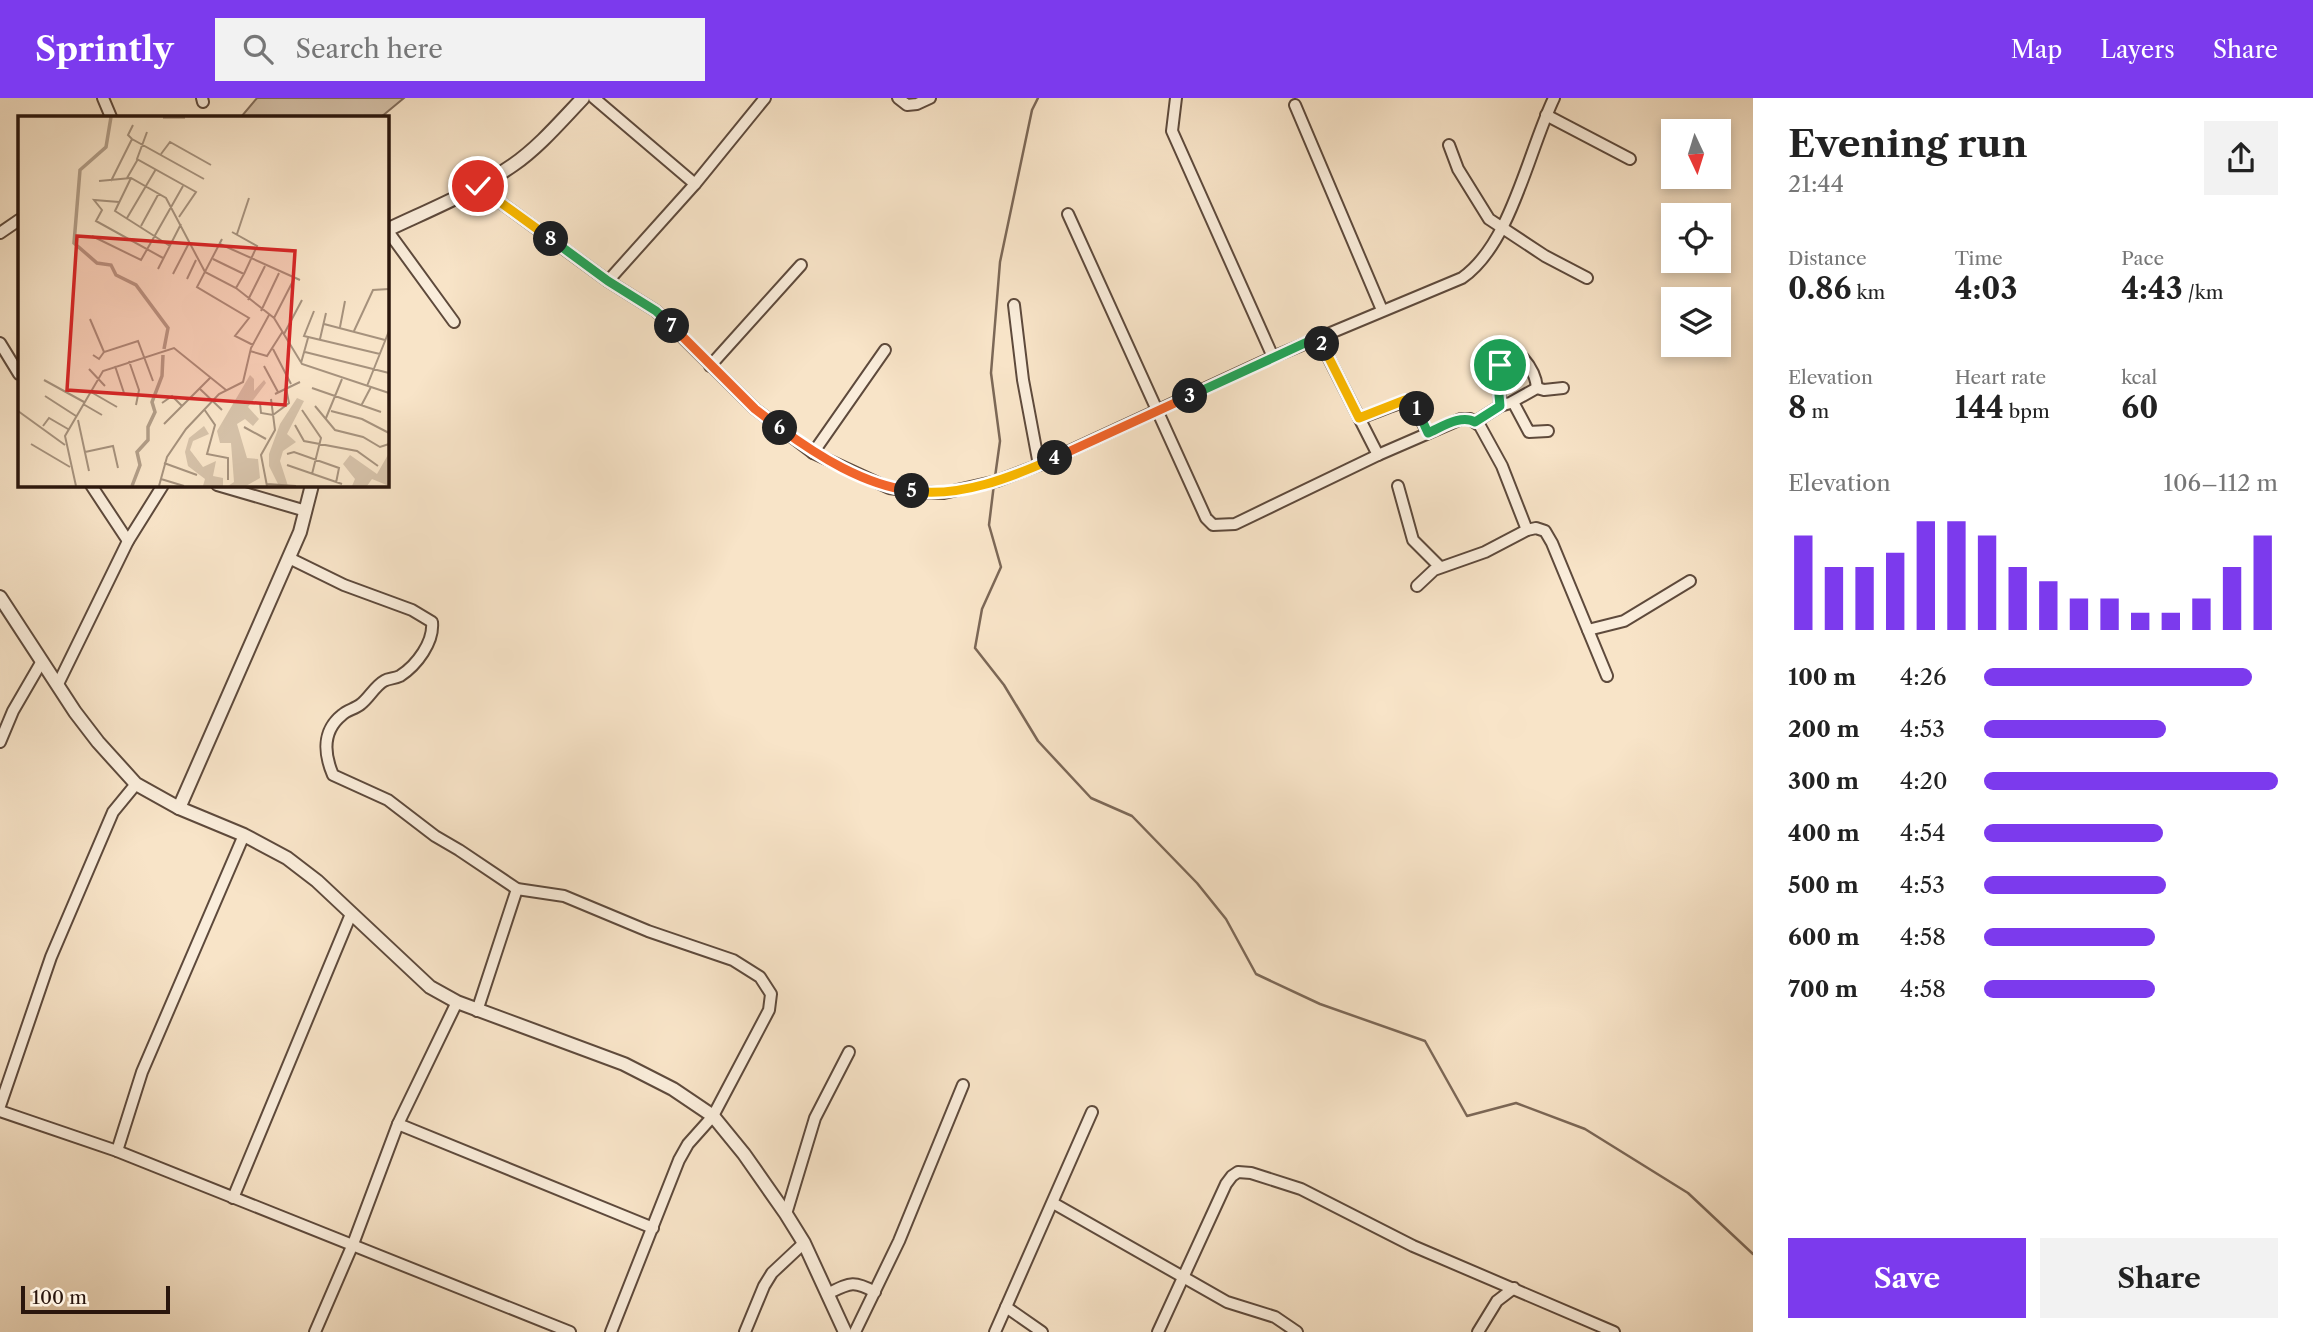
<!DOCTYPE html>
<html lang="en">
<head>
<meta charset="utf-8">
<style>
	:root { --surface:#fff; --page:#f2f2f2; --text:#222; --muted:#767676; --accent:#7c3aed }
	body { margin:0; font-family:"Libre Caslon Text",serif; background:var(--page); color:var(--text); height:100vh; display:flex; flex-direction:column; font-size:26px; white-space:nowrap }
	* { box-sizing:border-box; margin:0 }
	p { font-size:23px; color:var(--muted) }
	.icon { flex:none; width:38px; height:38px; fill:none; stroke:currentColor; stroke-width:2; stroke-linecap:round; stroke-linejoin:round }
	.map { position:relative; flex:1; overflow:hidden }
	.sheet { display:flex; flex-direction:column; background:var(--surface); width:560px }
	.sheet>* { flex:none }
	.needle { width:46px; rotate:176deg }
	.buttons { position:absolute; left:1661px; top:21px; display:grid; gap:14px }
	.buttons a { display:grid; place-items:center; width:70px; height:70px; border-radius:0px; background:var(--surface); box-shadow:0 4px 10px #0003; font-size:35px }
	.scale { position:absolute; left:21px; bottom:18px; width:149px; box-sizing:border-box; padding-left:7px; border:4px solid #2a160d; border-top:0; font-size:19px; line-height:24px; white-space:nowrap; color:#2a160d; -webkit-text-stroke:5px #faeddb; paint-order:stroke }
	.pin { position:absolute; display:grid; place-items:center; width:60px; height:60px; color:#fff; margin:-30px; border:4px solid #fff; border-radius:50%; box-shadow:0 2px 7px #0007 }
	.km { position:absolute; width:35px; height:35px; margin:-18px; border-radius:50%; background:#222; color:#fff; font-size:19px; line-height:35px; text-align:center }
	.round { display:grid; place-items:center; flex:none; width:74px; height:74px; border-radius:0px; background:var(--page) }
	.summary { display:flex; align-items:center; justify-content:space-between; height:119px; padding:0 35px }
	h1 { font-size:38px; font-weight:700; line-height:52px }
	.figures { display:grid; grid-template-columns:repeat(3,1fr); gap:10px; height:119px; padding:7px 35px }
	.figures div { display:grid; align-content:center }
	.figures b { font-size:30px; font-weight:700 }
	.figures small { font-size:19px; font-weight:400 }
	.figures p { font-size:19px }
	.chart { height:196px; padding:14px 35px }
	.chart p { display:flex; justify-content:space-between }
	.chart svg { width:100%; height:126px; margin-top:7px; stroke:var(--accent); stroke-width:6 }
	.action { display:flex; gap:14px; margin-top:auto; padding:14px 35px }
	.action a { flex:1; height:80px; border-radius:0px; background:var(--accent); color:#fff; font-size:28px; font-weight:700; line-height:80px; text-align:center }
	.action a+a { background:var(--page); color:var(--text) }
	ul { padding:0 35px; list-style:none; font-size:23px }
	li { display:grid; grid-template-columns:112px 84px 1fr; align-items:center; height:52px }
	li i { height:18px; border-radius:9px; background:var(--accent) }
	header { display:flex; align-items:center; gap:42px; box-sizing:border-box; height:98px; padding:0 35px; background:var(--accent); color:#fff }
	header strong { font-size:33px }
	nav { display:flex; gap:38px; margin-inline-start:auto; font-size:24px }
	.search { width:490px; height:63px; background:var(--page); display:flex; align-items:center; gap:18px; box-sizing:border-box; padding:0 24px; border-radius:0px; color:var(--muted); font-size:26px }
	main { display:flex; flex:1; min-height:0 }
	.map>svg:first-child { display:block }
	.green { fill:#d5c1a8; stroke:#806c5a; stroke-width:2 }
	.lines { fill:none; stroke-linecap:round; stroke-linejoin:round }
	.stream { stroke:#7c6857; stroke-width:2.5 }
	.minor-casing { stroke:#5e4a3c; stroke-width:14 }
	.tertiary-casing { stroke:#5e4a3c; stroke-width:16 }
	.minor { stroke:#faeddb; stroke-width:10 }
	.tertiary { stroke:#faeddb; stroke-width:12 }
	.split-1-casing { stroke:#fff; stroke-width:14 }
	.split-2-casing { stroke:#fff; stroke-width:14 }
	.split-3-casing { stroke:#fff; stroke-width:14 }
	.split-4-casing { stroke:#fff; stroke-width:14 }
	.split-5-casing { stroke:#fff; stroke-width:14 }
	.split-6-casing { stroke:#fff; stroke-width:14 }
	.split-7-casing { stroke:#fff; stroke-width:14 }
	.split-8-casing { stroke:#fff; stroke-width:14 }
	.split-9-casing { stroke:#fff; stroke-width:14 }
	.split-1 { stroke:#22a559; stroke-width:9 }
	.split-2 { stroke:#f5b400; stroke-width:9 }
	.split-3 { stroke:#22a559; stroke-width:9 }
	.split-4 { stroke:#f0652b; stroke-width:9 }
	.split-5 { stroke:#f5b400; stroke-width:9 }
	.split-6 { stroke:#f0652b; stroke-width:9 }
	.split-7 { stroke:#f0652b; stroke-width:9 }
	.split-8 { stroke:#22a559; stroke-width:9 }
	.split-9 { stroke:#f5b400; stroke-width:9 }
	.inset-river { fill:none; stroke:#b29e88; stroke-width:3.5 }
	.inset-road { fill:none; stroke:#a6927d; stroke-width:2 }
	.view { fill:#d62828; fill-opacity:0.15; stroke:#d62828; stroke-width:3.5 }
	.inset-edge { fill:none; stroke:#2a160d; stroke-width:3.5 }
</style>
</head>
<body>
<header>
<strong>Sprintly</strong>
<div class="search"><svg class="icon" aria-label="search" viewBox="0 0 24 24"><circle cx="10" cy="10" r="6"/><path d="M15 15l6 6"/></svg>Search here</div>
<nav><a>Map</a><a>Layers</a><a>Share</a></nav>
</header>
<main>
<div class="map">
<svg width="1753" height="1234" viewBox="0 0 1753 1234">
	<rect width="100%" height="100%" fill="#f8e4c8"/>
	<filter id="stains"><feTurbulence type="fractalNoise" baseFrequency=".00286" numOctaves="4"/><feColorMatrix values="0 0 0 0 .2 0 0 0 0 .09 0 0 0 0 .02 0 0 0 .5 -.17"/></filter>
	<radialGradient id="worn" r=".72"><stop offset=".6" stop-color="#630" stop-opacity="0"/><stop offset="1" stop-color="#630" stop-opacity=".3"/></radialGradient>
	<path class="green" d="M257 0H404L381 19H241Z"/>
	<g class="lines">
		<g class="stream">
			<path d="M995 379 1000 343 991 275 1000 164 1032 12 1038 0"/>
			<path d="M994 386 989 427 1001 469 982 511 975 550 1004 587 1038 643 1091 700 1132 718 1197 785 1226 821 1256 876 1320 906 1425 943 1467 1018 1516 1005 1585 1031 1688 1095 1753 1156"/>
		</g>
		<g class="minor-casing">
			<g id="minor">
				<path d="M103 0 111 19"/>
				<path d="M202 0 203 4"/>
				<path d="M594 0 695 86"/>
				<path d="M898 0 907 7 917 6 930 0"/>
				<path d="M1176 0 1172 33 1273 259"/>
				<path d="M1295 7 1382 212"/>
				<path d="M1546 17 1630 61"/>
				<path d="M1449 47 1458 71 1489 121 1545 158 1587 180"/>
				<path d="M478 88 608 183 656 213 755 311 813 355 889 390 918 394 944 395 997 383 1039 367 1273 259 1462 180C1511 146 1528 54 1554 0"/>
				<path d="M1068 116 1206 420 1213 427 1235 426 1378 357 1461 321H1470L1480 328 1502 368 1527 432"/>
				<path d="M387 132 454 224"/>
				<path d="M0 135 19 122"/>
				<path d="M608 183 695 86 765 0"/>
				<path d="M1014 207 1023 282 1039 367"/>
				<path d="M1318 239 1378 357"/>
				<path d="M0 245 19 276"/>
				<path d="M710 268 801 167"/>
				<path d="M1513 304 1529 334 1548 333"/>
				<path d="M1500 308 1498 270C1503 263 1515 258 1523 260 1531 269 1536 278 1537 290"/>
				<path d="M1359 320C1371 317 1402 302 1411 303L1428 335"/>
				<path d="M1475 324 1500 308 1510 305 1537 290 1544 292 1563 290"/>
				<path d="M813 355 885 252"/>
				<path d="M91 387 128 443"/>
				<path d="M217 387 306 413"/>
				<path d="M1398 388 1413 442 1440 469"/>
				<path d="M289 460 344 487 412 512 432 524C434 544 417 567 400 578 394 581 389 580 384 583 375 588 369 600 361 606 355 611 347 612 342 617 322 633 324 656 333 677L388 702 435 738 459 752 517 791 564 798 648 833 733 862 760 879 771 896 769 912 713 1018 688 1046 679 1062 611 1234"/>
				<path d="M1417 488 1434 472 1485 454 1527 432 1536 430 1545 433 1552 445 1607 578"/>
				<path d="M1588 532 1624 523 1690 483"/>
				<path d="M58 586 128 443 163 387"/>
				<path d="M0 644 13 613 42 563"/>
				<path d="M457 904 398 1026 653 1130"/>
				<path d="M477 913 517 791"/>
				<path d="M0 1008 51 859 113 714 136 686"/>
				<path d="M0 1013 117 1053 570 1234"/>
				<path d="M117 1053 142 974 244 737"/>
				<path d="M233 1100 351 816"/>
				<path d="M1053 1105 1227 1204 1275 1219 1297 1234"/>
				<path d="M786 1116 815 1020 849 954"/>
				<path d="M827 1196C850 1185 853 1182 875 1194"/>
				<path d="M1006 1209 1042 1234"/>
				<path d="M315 1234 353 1146 398 1026"/>
				<path d="M745 1234 764 1188 772 1175 804 1145"/>
				<path d="M855 1234 899 1143 963 987"/>
				<path d="M995 1234 1092 1014"/>
				<path d="M1158 1234 1226 1086 1232 1078 1238 1074 1251 1075 1301 1091 1413 1148 1614 1234"/>
				<path d="M1478 1234 1497 1203 1514 1190"/>
			</g>
		</g>
		<g class="tertiary-casing">
			<g id="tertiary">
				<path d="M387 132C429 112 474 94 513 67 539 49 561 23 583 0"/>
				<path d="M0 499 75 614 98 644 136 686 179 710 244 737 287 760 317 783 430 889 457 904 624 966 673 991 713 1018 744 1056 786 1116 804 1145 845 1234"/>
				<path d="M179 710 300 434 312 387"/>
			</g>
		</g>
		<use href="#minor" class="minor"/>
		<use href="#tertiary" class="tertiary"/>
	</g>
	<g class="lines">
		<g class="split-1-casing">
			<path id="split-1" d="M1417 311 1428 335C1442 329 1461 316 1475 324L1500 308 1497 275 1500 267"/>
		</g>
		<g class="split-2-casing">
			<path id="split-2" d="M1322 246 1359 320 1405 302 1411 303 1417 311"/>
		</g>
		<g class="split-3-casing">
			<path id="split-3" d="M1190 298 1318 239 1322 246"/>
		</g>
		<g class="split-4-casing">
			<path id="split-4" d="M1055 360 1190 298"/>
		</g>
		<g class="split-5-casing">
			<path id="split-5" d="M912 393C960 400 1012 379 1055 360"/>
		</g>
		<g class="split-6-casing">
			<path id="split-6" d="M780 330C818 358 864 387 912 393"/>
		</g>
		<g class="split-7-casing">
			<path id="split-7" d="M672 228 755 311 780 330"/>
		</g>
		<g class="split-8-casing">
			<path id="split-8" d="M551 141 608 183 656 213 672 228"/>
		</g>
		<g class="split-9-casing">
			<path id="split-9" d="M478 88 551 141"/>
		</g>
		<use href="#split-1" class="split-1"/>
		<use href="#split-2" class="split-2"/>
		<use href="#split-3" class="split-3"/>
		<use href="#split-4" class="split-4"/>
		<use href="#split-5" class="split-5"/>
		<use href="#split-6" class="split-6"/>
		<use href="#split-7" class="split-7"/>
		<use href="#split-8" class="split-8"/>
		<use href="#split-9" class="split-9"/>
	</g>
	<g transform="translate(18 18)">
		<rect width="371" height="371" fill="#f8e4c8"/>
		<path d="M232 259 236 263V275L246 264 248 267 230 291 241 303 235 310 227 303 219 308 229 342 240 343 242 362 228 370H210L216 366 213 327H202L199 315ZM279 282 286 285 269 318 278 326 265 335 262 345 270 370H261L251 350V338L262 308ZM186 310 191 318 175 325 172 334 185 351 198 345 195 360 205 362V370H185L187 363 170 350 167 336 171 322ZM371 337V370L354 363 349 370H334L337 363 325 348 332 339 359 358Z" fill="#d5c1a8"/>
		<path class="inset-river" d="M93 1 88 31 62 54 56 127 79 147 93 149 98 159 118 169 150 212 146 233M145 1H167M114 370 122 349 119 336 130 324V311L137 296 134 286 144 260 145 239"/>
		<path class="inset-road" d="M115 9 110 19 114 23 186 63M129 16 119 43 178 76 161 101M143 38 152 26 193 49M109 62 120 43M113 62 97 95 152 130M81 65 113 62 148 82 187 156 218 172 256 202 284 248 371 277M93 65 114 23M101 86 76 84 84 94 78 105 145 142M109 102 138 53M123 110 141 77M214 116 239 130 226 158M219 118 231 82M74 120 123 144 165 70M204 123 179 171 231 202 217 220 235 229M202 128 282 164M195 143 226 158 218 172M140 153 163 108M155 158 171 127M169 163 178 144M230 184 247 150M243 195 261 157M296 195 286 220 362 238M256 202 276 163M72 203 86 236M306 208 367 224M322 211 327 185M336 215 355 174 371 173M266 218 284 184M302 223 308 197M255 233 273 268M232 235 249 240 265 215M287 236 371 257M75 239 81 243 86 236 120 225 135 265M111 245 121 274 118 289M283 247 290 222M97 250 106 277M246 250 260 276M71 253 87 270M26 264 66 286M349 270 371 215M181 272 204 294M294 272 363 296M73 276 99 291M257 278 282 266M27 280 58 300M144 287 154 280 164 290M242 287 243 297 255 299 271 287 268 272M65 288 84 299M297 290 317 314 345 321 362 331 371 328M343 290 353 271M186 293 197 309 189 338 210 342V364M284 294 303 322 294 358M0 295 47 329M313 295 344 303 371 317M308 302 324 263M60 304 71 355M146 308 193 261M277 309 286 325 339 335 360 350M25 310 31 302 50 313M226 311 248 323M13 328 52 351M67 336 95 330 100 352M269 338 276 336 321 352 318 367M146 347 179 359M269 349 324 368M143 363 166 370M249 368 278 370M58 370 47 320 85 255 156 232 208 274M141 370 149 341 168 313 201 278 225 266 233 232 251 199M249 370 243 339 257 314 253 283"/>
		<path class="view" d="M59 120 277 135 267 289 49 274Z"/>
		<rect width="371" height="371" class="inset-edge"/>
	</g>
	<rect width="100%" height="100%" filter="url(#stains)"/>
	<rect width="100%" height="100%" fill="url(#worn)"/>
</svg>
<div class="buttons">
<a><svg class="needle" viewBox="-14 -14 28 28"><path d="M0-13l5 13h-10z" fill="#e53935"/><path d="M0 13l5-13h-10z" fill="#767676"/></svg></a>
<a><svg class="icon" aria-label="locate" viewBox="0 0 24 24"><circle cx="12" cy="12" r="6"/><path d="M12 2v4M12 18v4M2 12h4M18 12h4"/></svg></a>
<a><svg class="icon" aria-label="layers" viewBox="0 0 24 24"><path d="M12 4l9 5-9 5-9-5zM3 14l9 5 9-5"/></svg></a>
</div>
<div class="scale">100 m</div>
<div class="pin" style="left:1500px;top:267px;background:#1e9e55"><svg class="icon" aria-label="arrive" viewBox="0 0 24 24"><path d="M6 21V4h12l-3 4 3 4H6"/></svg></div>
<div class="pin" style="left:478px;top:88px;background:#d93025"><svg class="icon" aria-label="check" viewBox="0 0 24 24"><path d="M5 12l5 5 9-10"/></svg></div>
<b class="km" style="left:1417px;top:311px">1</b>
<b class="km" style="left:1322px;top:246px">2</b>
<b class="km" style="left:1190px;top:298px">3</b>
<b class="km" style="left:1055px;top:360px">4</b>
<b class="km" style="left:912px;top:393px">5</b>
<b class="km" style="left:780px;top:330px">6</b>
<b class="km" style="left:672px;top:228px">7</b>
<b class="km" style="left:551px;top:141px">8</b>
</div>
<section class="sheet">
<div class="summary"><div><h1>Evening run</h1><p>21:44</p></div><a class="round"><svg class="icon" aria-label="share" viewBox="0 0 24 24"><path d="M12 15V3M7 8l5-5 5 5M5 13v7h14v-7"/></svg></a></div>
<div class="figures">
<div><p>Distance</p><b>0.86<small> km</small></b></div>
<div><p>Time</p><b>4:03</b></div>
<div><p>Pace</p><b>4:43<small> /km</small></b></div>
</div>
<div class="figures">
<div><p>Elevation</p><b>8<small> m</small></b></div>
<div><p>Heart rate</p><b>144<small> bpm</small></b></div>
<div><p>kcal</p><b>60</b></div>
</div>
<div class="chart"><p><span>Elevation</span>106–112 m</p>
<svg viewBox="0 0 160 44" preserveAspectRatio="none"><path d="M5 44V11M15 44V22M25 44V22M35 44V17M45 44V6M55 44V6M65 44V11M75 44V22M85 44V27M95 44V33M105 44V33M115 44V38M125 44V38M135 44V33M145 44V22M155 44V11"/></svg>
</div>
<ul>
<li><b>100 m</b>4:26<i style="width:91%"></i></li>
<li><b>200 m</b>4:53<i style="width:62%"></i></li>
<li><b>300 m</b>4:20<i style="width:100%"></i></li>
<li><b>400 m</b>4:54<i style="width:61%"></i></li>
<li><b>500 m</b>4:53<i style="width:62%"></i></li>
<li><b>600 m</b>4:58<i style="width:58%"></i></li>
<li><b>700 m</b>4:58<i style="width:58%"></i></li>
</ul>
<div class="action"><a>Save</a><a>Share</a></div>
</section>
</main>
</body>
</html>
